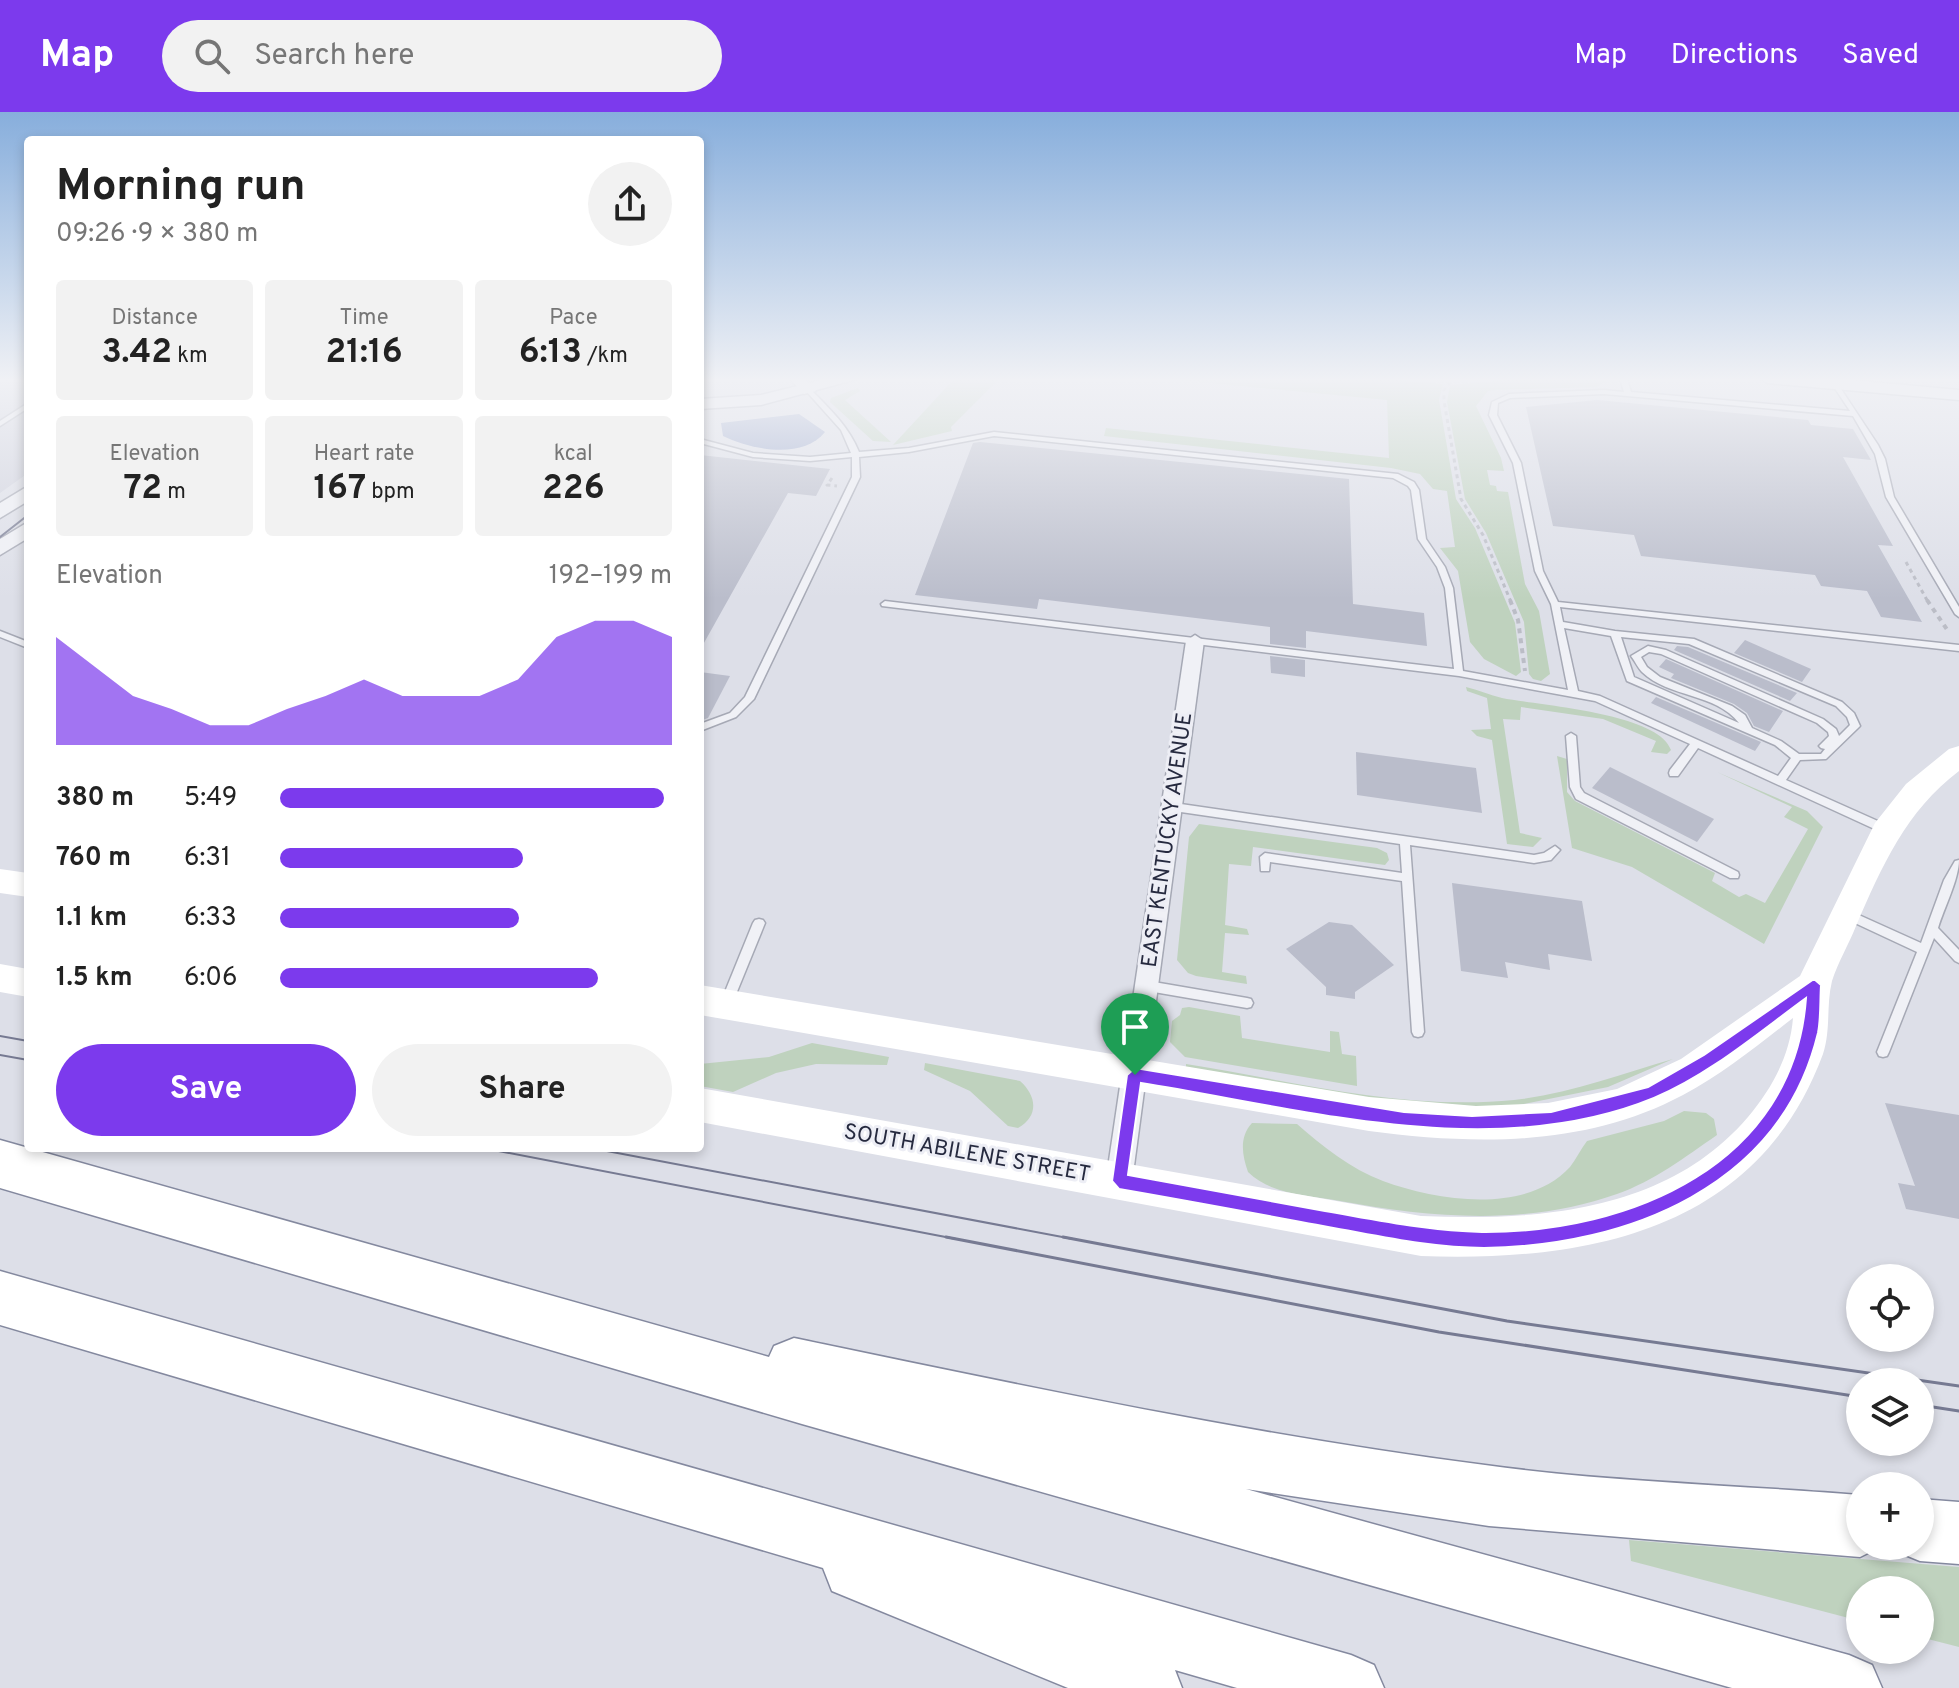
<!DOCTYPE html>
<html lang="en">
<head>
<meta charset="utf-8">
<style>
	:root { --surface:#fff; --page:#f2f2f2; --text:#222; --muted:#767676; --accent:#7c3aed }
	body { margin:0; font-family:Overpass,sans-serif; background:var(--page); color:var(--text); height:100vh; display:flex; flex-direction:column; font-size:30px; white-space:nowrap }
	* { box-sizing:border-box; margin:0 }
	p { font-size:26px; color:var(--muted) }
	.icon { flex:none; width:44px; height:44px; fill:none; stroke:currentColor; stroke-width:2; stroke-linecap:round; stroke-linejoin:round }
	.map { position:relative; flex:1; overflow:hidden }
	.drawer { position:absolute; left:24px; top:24px; width:680px; height:1016px; display:flex; flex-direction:column; background:var(--surface); border-radius:8px; box-shadow:0 4px 12px #0003 }
	.drawer>* { flex:none }
	.fabs { position:absolute; left:1846px; top:1152px; display:grid; gap:16px }
	.fabs a { display:grid; place-items:center; width:88px; height:88px; border-radius:50%; background:var(--surface); box-shadow:0 4px 12px #0003; font-size:40px }
	.pin { position:absolute; display:grid; place-items:center; width:68px; height:68px; color:#fff; margin:-82px -34px; border-radius:50% 50% 50% 0; rotate:-45deg; box-shadow:0 0 8px #0007 }
	.pin .icon { rotate:45deg }
	.round { display:grid; place-items:center; flex:none; width:84px; height:84px; border-radius:42px; background:var(--page) }
	.summary { display:flex; align-items:center; justify-content:space-between; height:136px; padding:0 32px }
	h1 { font-size:44px; font-weight:700; line-height:60px }
	.metrics { display:grid; grid-template-columns:repeat(3,1fr); gap:12px; height:136px; padding:8px 32px }
	.metrics div { display:grid; align-content:center; border-radius:8px; background:var(--page); text-align:center }
	.metrics b { font-size:34px; font-weight:700 }
	.metrics small { font-size:22px; font-weight:400 }
	.metrics p { font-size:22px }
	.chart { height:224px; padding:16px 32px }
	.chart p { display:flex; justify-content:space-between }
	.chart svg { width:100%; height:144px; margin-top:8px; fill:var(--accent); opacity:.7 }
	.primary-button { display:flex; gap:16px; margin-top:auto; padding:16px 32px }
	.primary-button a { flex:1; height:92px; border-radius:48px; background:var(--accent); color:#fff; font-size:32px; font-weight:700; line-height:92px; text-align:center }
	.primary-button a+a { background:var(--page); color:var(--text) }
	ul { padding:0 32px; list-style:none; font-size:26px }
	li { display:grid; grid-template-columns:128px 96px 1fr; align-items:center; height:60px }
	li i { height:20px; border-radius:10px; background:var(--accent) }
	header { display:flex; align-items:center; gap:48px; box-sizing:border-box; height:112px; padding:0 40px; background:var(--accent); color:#fff }
	header strong { font-size:38px }
	nav { display:flex; gap:44px; margin-inline-start:auto; font-size:28px }
	.search { width:560px; height:72px; background:var(--page); display:flex; align-items:center; gap:20px; box-sizing:border-box; padding:0 28px; border-radius:44px; color:var(--muted); font-size:30px }
	.map>svg:first-child { display:block }
	.built { fill:#cfd1dd }
	.green { fill:#bfd2be }
	.water { fill:#96a4ca }
	.building { fill:#babdcb }
	.lines { fill:none; stroke-linecap:round; stroke-linejoin:round }
	.service-casing { stroke:#a6a9b5; stroke-width:3 }
	.minor-casing { stroke:#a6a9b5; stroke-width:3 }
	.tertiary-casing { stroke:#a6a9b5; stroke-width:3 }
	.motorway-casing { stroke:#84899f; stroke-width:3 }
	.path-far1 { stroke:#bbbdc6; stroke-width:3; stroke-dasharray:4 4; stroke-linecap:butt }
	.path { stroke:#bbbdc6; stroke-width:4; stroke-dasharray:5 5; stroke-linecap:butt }
	.service { fill:#f0f1f6; fill-rule:evenodd }
	.minor { fill:#f0f1f6; fill-rule:evenodd }
	.tertiary { fill:#f0f1f6; fill-rule:evenodd }
	.secondary { fill:#fff; fill-rule:evenodd }
	.motorway { fill:#fff; fill-rule:evenodd }
	.tram-far1 { stroke:#767a92; stroke-width:2 }
	.tram { stroke:#767a92; stroke-width:3 }
	.route { fill:#7c3aed; stroke:#fff; stroke-width:2; fill-rule:evenodd }
	.labels { text-anchor:middle; dominant-baseline:central; stroke-width:6; stroke-linejoin:round; paint-order:stroke }
	.street-label { font-size:22px; fill:#262a3f; stroke:#edeef5 }
</style>
</head>
<body>
<header>
<strong>Map</strong>
<div class="search"><svg class="icon" aria-label="search" viewBox="0 0 24 24"><circle cx="10" cy="10" r="6"/><path d="M15 15l6 6"/></svg>Search here</div>
<nav><a>Map</a><a>Directions</a><a>Saved</a></nav>
</header>
<div class="map">
<svg width="1959" height="1576" viewBox="0 0 1959 1576">
	<rect width="100%" height="100%" fill="#dddfe8"/>
	<path class="built" d="M0 266H28V361L0 381Z"/>
	<g class="green">
		<path d="M955 266H1000L951 315 952 319 893 333Z"/>
		<path d="M1157 266H1372L1443 272 1439 288 1456 387 1475 416 1515 511 1521 560 1516 564 1484 547 1470 530 1458 459 1440 436 1455 435 1447 379 1433 377 1420 362 1391 356 1104 324 1106 316 1389 346 1387 288Z"/>
		<path d="M1526 266 1608 269 1596 275 1495 278 1488 279 1476 294 1501 346 1504 359 1487 358 1490 373 1496 374 1497 379 1508 380 1525 472 1539 499 1550 562 1541 569 1533 567 1529 562 1524 510 1486 421 1465 387 1447 290 1450 273Z"/>
		<path d="M858 276 860 279 845 288 891 330 873 329 830 290 831 286Z"/>
		<path d="M1466 575C1478 578 1490 583 1502 586 1537 593 1659 601 1671 638L1667 642 1651 640 1656 629 1603 607 1521 595 1520 608 1503 607 1520 721 1542 726 1533 735 1507 732 1492 628 1477 624 1471 618 1491 617 1487 586 1467 579Z"/>
		<path d="M1557 644 1567 647V680L1575 689 1715 761 1712 769 1739 785 1746 782 1765 791 1808 717 1784 705 1792 695 1717 660 1807 699 1823 715 1764 832 1632 755 1572 736Z"/>
		<path d="M1199 712 1377 736 1387 741 1389 748 1385 753 1253 735 1251 754 1229 752 1225 813 1247 817 1249 823 1225 821 1222 860 1246 864 1247 872 1196 864 1188 861 1177 848 1189 725Z"/>
		<path d="M1189 895 1240 904 1242 926 1330 940V919L1339 920 1342 942 1356 944 1357 974 1185 945 1170 930 1172 909 1180 903 1182 896Z"/>
		<path d="M812 931 889 945 887 953 816 952 776 961 733 980 700 974V952L769 945Z"/>
		<path d="M1673 947 1608 975 1514 994 1409 995 1186 955V952C1293 969 1405 999 1514 988 1569 982 1620 962 1673 947Z"/>
		<path d="M925 951 1020 969C1037 984 1039 1004 1018 1016L1008 1014 970 979 924 958Z"/>
		<path d="M1684 999 1706 1001 1714 1007 1717 1023C1685 1045 1654 1069 1617 1082 1527 1114 1432 1106 1340 1089 1309 1083 1271 1083 1248 1060 1242 1043 1239 1025 1252 1011L1297 1012C1322 1034 1351 1057 1383 1069 1437 1089 1526 1103 1570 1055 1576 1047 1581 1037 1587 1029L1664 1009Z"/>
		<path d="M1629 1428 1959 1455V1535L1920 1525V1478H1860V1509L1631 1449Z"/>
	</g>
	<path class="water" d="M799 302 825 320C803 348 752 338 723 324L721 311Z"/>
	<g class="building">
		<path d="M1597 288 1808 308 1811 313 1853 317 1871 348 1843 345 1893 434 1878 433 1922 510 1881 505 1867 479 1821 474 1815 463 1641 444 1634 423 1553 414 1526 295Z"/>
		<path d="M980 330 1349 367 1353 492 1424 501 1427 534 1306 519V536L1270 532V515L1039 487 1037 497 915 483 973 331Z"/>
		<path d="M700 343 830 357 816 384 788 381 700 538Z"/>
		<path d="M1745 528 1811 557 1802 570 1734 541Z"/>
		<path d="M1677 534 1688 535 1797 581 1790 589 1674 538Z"/>
		<path d="M1270 544 1305 548V565L1271 561Z"/>
		<path d="M1666 547 1783 599 1769 620 1754 614 1747 601 1734 592 1671 566 1674 562 1659 555Z"/>
		<path d="M700 560 730 564 708 606 700 609Z"/>
		<path d="M1656 585 1761 630 1755 639 1651 591Z"/>
		<path d="M1356 640 1476 656 1482 701 1357 683Z"/>
		<path d="M1610 655 1714 707 1697 730 1592 676Z"/>
		<path d="M1452 771 1582 789 1592 849 1548 842 1550 858 1505 850 1508 866 1461 859Z"/>
		<path d="M1329 810 1352 813 1394 853 1355 880V887L1326 883V875L1286 837Z"/>
		<path d="M1885 991 1959 1003V1107L1906 1097 1898 1071 1915 1074Z"/>
	</g>
	<g class="lines">
		<g class="service-casing">
			<g id="service">
				<path d="M1620 266H1627L1631 280 1850 299 1832 272 1835 270 1837 271 1878 333 1885 347 1894 385 1959 495V505L1955 502 1886 385 1875 342 1853 304 1604 282 1510 286 1498 291 1497 303 1521 351 1543 459 1558 490 1959 533V539L1560 495 1563 510 1615 519 1694 527 1842 590 1854 601 1860 614 1858 616 1826 647 1800 648 1786 668 1889 714 1890 717 1889 720H1881L1698 636 1678 664H1670L1669 661 1670 658 1690 632 1595 589 1459 564 882 494 881 492 885 489 1454 557 1445 476 1437 455 1418 427 1411 378 1408 374 1393 366 994 324 909 340 859 345 860 365 754 587 736 605 700 619V612L730 601 745 585 852 365V345L810 349 753 345 700 331V327L753 341 810 345 851 341 841 318 807 280V278H811C830 297 849 315 859 340L909 336 994 320 1398 362 1414 370 1419 378 1426 427 1445 455 1453 476 1463 559 1568 578 1551 492 1535 459 1513 351 1489 303 1492 290 1509 282 1604 278 1624 280ZM1564 516 1611 524 1627 569 1775 633 1791 646 1778 664 1600 584 1578 579ZM1621 525 1689 532 1836 594 1847 605 1850 613 1839 624 1836 617 1823 607 1666 538 1648 534 1631 544C1635 549 1638 556 1642 560 1669 586 1716 581 1739 611L1634 565ZM1649 540 1661 542 1817 611 1828 620 1829 624 1819 634 1821 636 1825 637 1821 642H1799L1781 629 1752 616 1745 603 1732 594 1660 565 1647 555 1641 545Z"/>
				<path d="M28 291V296L0 314V309Z"/>
				<path d="M0 519 28 530V536L0 525Z"/>
				<path d="M1571 621 1576 624 1580 675 1584 681 1738 760 1739 763 1738 766H1730L1576 687 1570 675 1566 624Z"/>
				<path d="M1174 691 1534 743 1544 741 1555 734 1560 738 1551 748 1534 751 1410 733 1424 920 1422 924 1418 925 1414 924 1412 920 1402 769 1270 750 1269 759H1261L1260 745 1265 741 1402 761 1400 732 1174 699 1169 695Z"/>
				<path d="M1959 748C1959 767 1944 796 1938 816L1959 838V851L1955 849 1934 826 1889 940 1887 944 1883 945 1879 944 1877 940 1917 840 1842 805 1840 802 1842 799H1850L1921 831 1944 768 1955 749Z"/>
				<path d="M759 807 763 808 765 811 732 892 730 896 726 897 722 896 720 892 753 811 755 808Z"/>
				<path d="M1148 869 1247 886 1251 887 1253 891 1251 895 1247 896 1148 879 1144 877 1142 874 1144 871Z"/>
			</g>
		</g>
		<g class="minor-casing">
			<g id="minor">
				<path d="M789 266H804L816 279 804 282Z"/>
				<path d="M1195 523 1204 529 1132 1069 1128 1078 1119 1082 1110 1078 1106 1069 1186 529Z"/>
			</g>
		</g>
		<g class="tertiary-casing">
			<g id="tertiary">
				<path d="M830 266H861L761 293 700 297V287L761 283Z"/>
				<path d="M1759 266H1830L1959 278V288L1767 271Z"/>
				<path d="M28 374V389L0 406V391Z"/>
				<path d="M28 410V426L0 443V427Z"/>
			</g>
		</g>
		<g class="motorway-casing">
			<g id="motorway">
				<path d="M0 1028 769 1245 774 1234 794 1226C1024 1274 1252 1323 1485 1353 1609 1370 1736 1373 1860 1383V1434H1882L1860 1445 1489 1414 1246 1377 1849 1543 1872 1553 1882 1576H1732L802 1312 0 1076Z"/>
				<path d="M0 1159 1351 1543 1374 1553 1384 1576H1237L1175 1558 1182 1576H1068L832 1479 823 1456 0 1213Z"/>
				<path d="M1920 1387 1959 1390V1452L1920 1449 1898 1440 1896 1434H1920Z"/>
			</g>
		</g>
		<g class="path-far1">
			<path d="M1451 270 1444 278V289L1461 387 1483 423 1511 490"/>
			<path d="M832 366 827 373 837 374"/>
			<path d="M1906 450 1928 490"/>
		</g>
		<g class="path">
			<path d="M1510 488 1518 508 1525 559"/>
			<path d="M1927 488 1948 519"/>
		</g>
		<use href="#service" class="service"/>
		<use href="#minor" class="minor"/>
		<use href="#tertiary" class="tertiary"/>
		<g class="secondary">
			<path d="M1959 634V659C1906 699 1882 754 1856 814 1849 832 1838 850 1832 869 1826 893 1831 918 1823 942 1758 1118 1590 1150 1421 1144L700 1010V976L1421 1104C1538 1109 1667 1100 1748 1005 1772 976 1790 944 1793 906 1758 933 1723 962 1683 983 1585 1035 1476 1033 1369 1019L700 903V873L1369 985 1476 994 1548 991 1617 977 1681 947 1800 864 1875 711 1906 672 1949 637Z"/>
			<path d="M0 757 28 761V785L0 781Z"/>
			<path d="M0 852 28 857V885L0 880Z"/>
		</g>
		<use href="#motorway" class="motorway"/>
		<g class="tram-far1">
			<path d="M0 425 28 403"/>
			<path d="M0 924 28 929"/>
			<path d="M0 943 28 948"/>
			<path d="M483 1036 956 1127"/>
			<path d="M591 1036 1073 1127"/>
		</g>
		<g class="tram">
			<path d="M946 1125 1439 1220 1860 1285"/>
			<path d="M1063 1125 1507 1209 1959 1274"/>
			<path d="M1920 1293 1959 1299"/>
		</g>
	</g>
	<linearGradient id="sky" x2="0" y2="1"><stop stop-color="#87aedc"/><stop offset="0.55" stop-color="#f0f1f5"/><stop offset="1" stop-color="#f0f1f5" stop-opacity="0"/></linearGradient>
	<rect width="1959" height="487" fill="url(#sky)"/>
	<path class="route" d="M1814 867 1821 873C1820 889 1821 906 1818 921 1781 1075 1627 1134 1484 1136 1431 1136 1379 1124 1328 1115 1258 1102 1189 1089 1119 1077L1112 1069 1127 963 1135 956 1404 1000 1472 1004 1551 1000 1648 975 1704 943ZM1806 886C1794 1053 1630 1121 1482 1120 1429 1119 1377 1108 1325 1099 1260 1087 1194 1075 1128 1063L1141 971C1305 997 1494 1052 1654 986 1709 963 1758 921 1806 886Z"/>
	<g class="labels">
		<g class="street-label">
			<text transform="translate(1168 728) rotate(-82)">EAST KENTUCKY AVENUE</text>
			<text transform="translate(967 1042) rotate(10)">SOUTH ABILENE STREET</text>
		</g>
	</g>
</svg>
<div class="fabs">
<a><svg class="icon" aria-label="locate" viewBox="0 0 24 24"><circle cx="12" cy="12" r="6"/><path d="M12 2v4M12 18v4M2 12h4M18 12h4"/></svg></a>
<a><svg class="icon" aria-label="layers" viewBox="0 0 24 24"><path d="M12 4l9 5-9 5-9-5zM3 14l9 5 9-5"/></svg></a>
<a>+</a>
<a>−</a>
</div>
<div class="pin" style="left:1135px;top:963px;background:#1e9e55"><svg class="icon" aria-label="arrive" viewBox="0 0 24 24"><path d="M6 21V4h12l-3 4 3 4H6"/></svg></div>
<section class="drawer">
<div class="summary"><div><h1>Morning run</h1><p>09:26 · 9 × 380 m</p></div><a class="round"><svg class="icon" aria-label="share" viewBox="0 0 24 24"><path d="M12 15V3M7 8l5-5 5 5M5 13v7h14v-7"/></svg></a></div>
<div class="metrics">
<div><p>Distance</p><b>3.42<small> km</small></b></div>
<div><p>Time</p><b>21:16</b></div>
<div><p>Pace</p><b>6:13<small> /km</small></b></div>
</div>
<div class="metrics">
<div><p>Elevation</p><b>72<small> m</small></b></div>
<div><p>Heart rate</p><b>167<small> bpm</small></b></div>
<div><p>kcal</p><b>226</b></div>
</div>
<div class="chart"><p><span>Elevation</span>192–199 m</p>
<svg viewBox="0 0 160 44" preserveAspectRatio="none"><path d="M0 44V11L10 20L20 29L30 33L40 38L50 38L60 33L70 29L80 24L90 29L100 29L110 29L120 24L130 11L140 6L150 6L160 11V44z"/></svg>
</div>
<ul>
<li><b>380 m</b>5:49<i style="width:98%"></i></li>
<li><b>760 m</b>6:31<i style="width:62%"></i></li>
<li><b>1.1 km</b>6:33<i style="width:61%"></i></li>
<li><b>1.5 km</b>6:06<i style="width:81%"></i></li>
</ul>
<div class="primary-button"><a>Save</a><a>Share</a></div>
</section>
</div>
</body>
</html>
